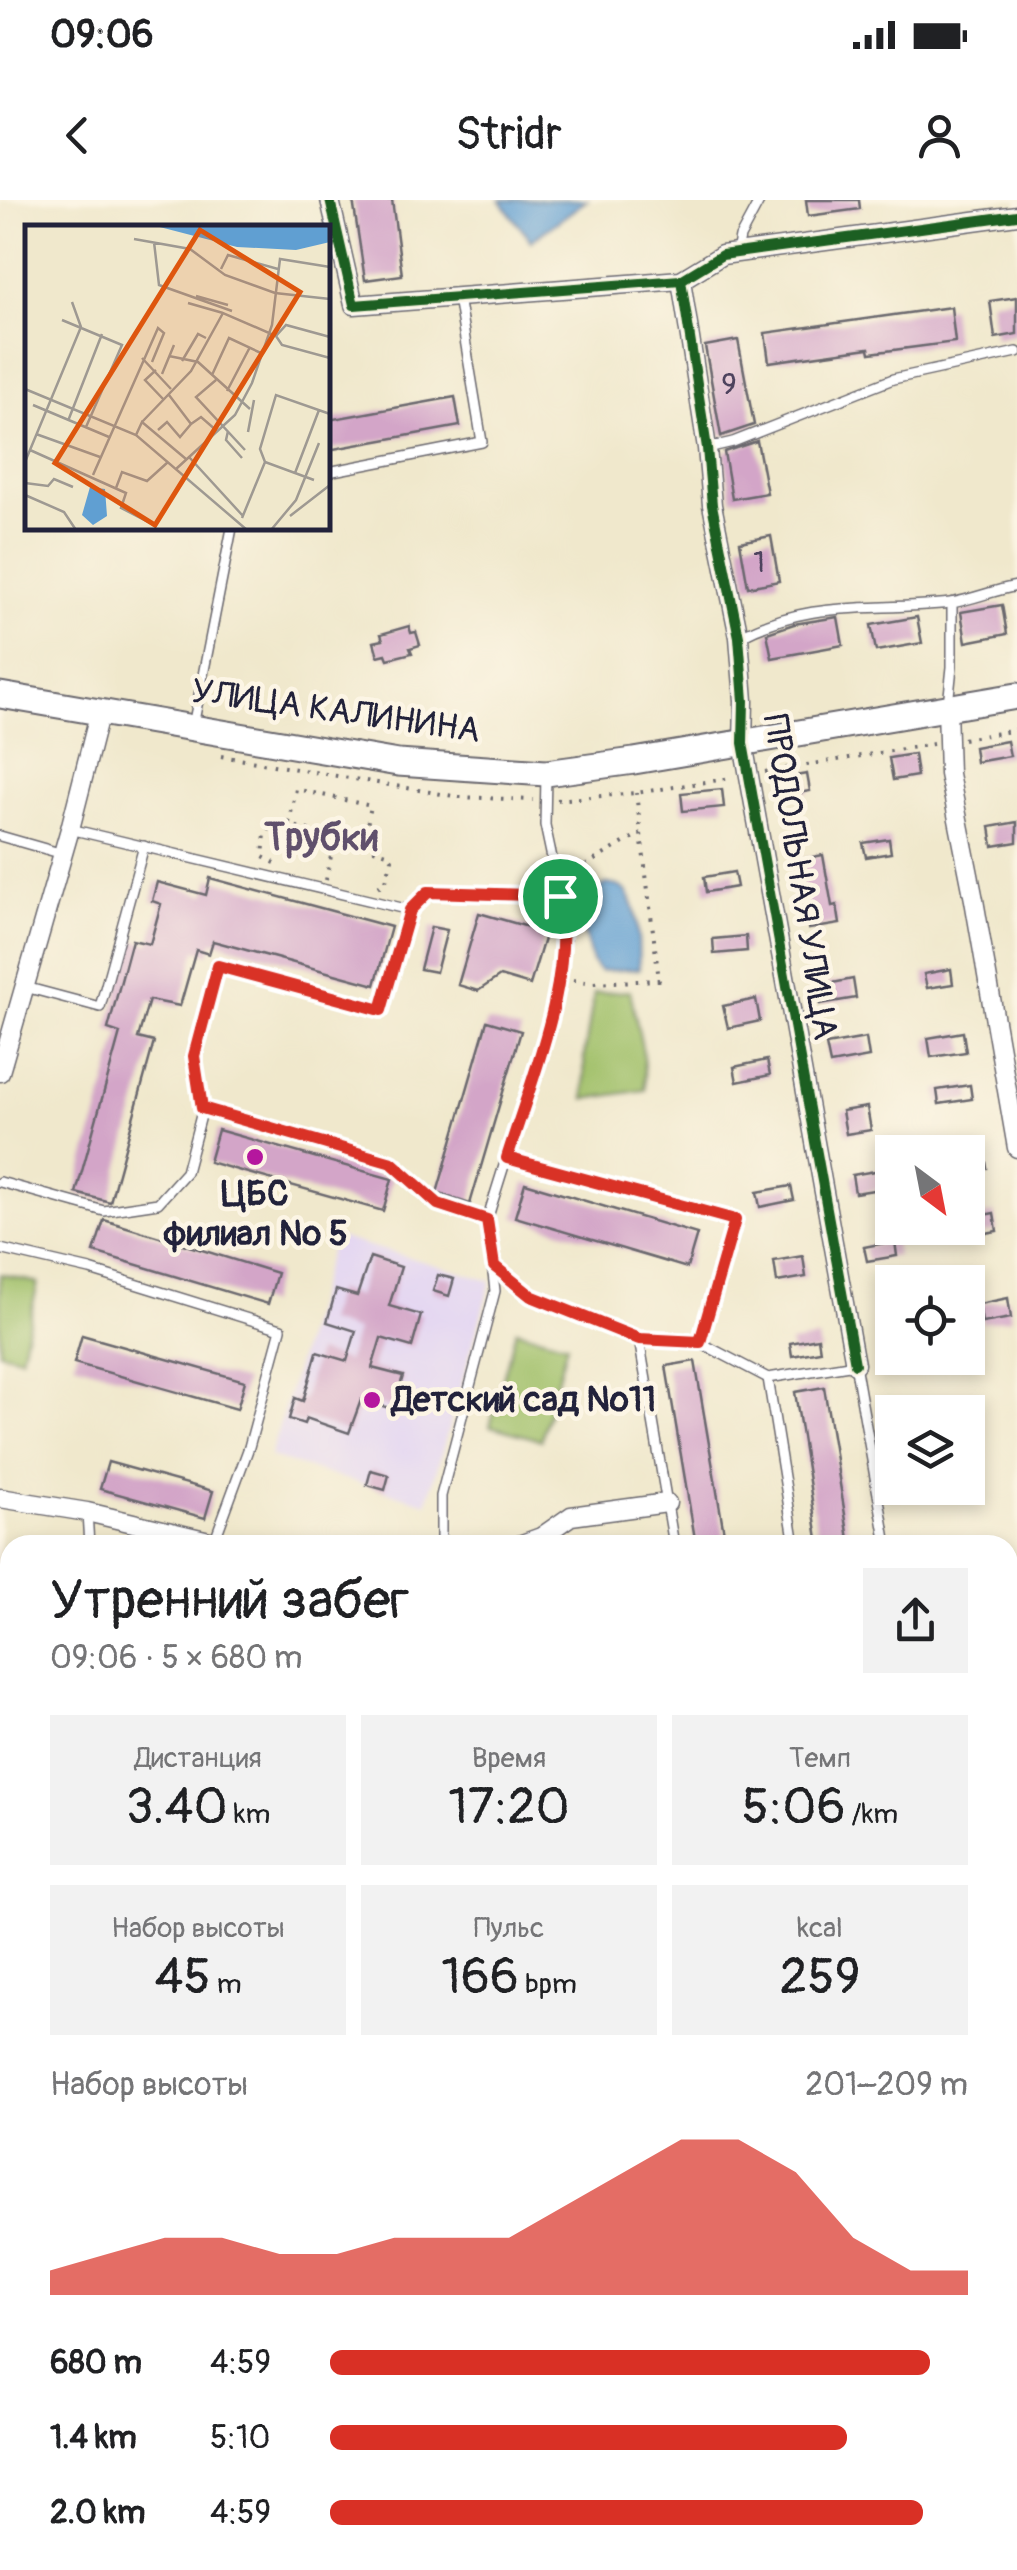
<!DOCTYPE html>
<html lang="ru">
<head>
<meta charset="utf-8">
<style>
	:root { --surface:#fff; --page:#f2f2f2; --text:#202124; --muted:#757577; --accent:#d93025 }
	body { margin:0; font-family:Pangolin,sans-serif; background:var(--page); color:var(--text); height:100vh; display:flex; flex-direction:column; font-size:38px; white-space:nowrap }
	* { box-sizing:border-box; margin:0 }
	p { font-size:32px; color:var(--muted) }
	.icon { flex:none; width:55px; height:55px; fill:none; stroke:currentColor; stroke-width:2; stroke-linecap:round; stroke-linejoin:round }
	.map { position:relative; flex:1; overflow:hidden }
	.side { position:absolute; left:0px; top:1335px; width:1018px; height:1035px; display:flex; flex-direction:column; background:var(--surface); border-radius:30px 30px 0 0; box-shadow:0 5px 15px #0003 }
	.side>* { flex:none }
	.needle { width:65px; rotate:148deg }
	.controls { position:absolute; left:875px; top:935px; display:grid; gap:20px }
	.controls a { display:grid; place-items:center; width:110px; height:110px; border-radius:0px; background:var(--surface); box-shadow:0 5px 15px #0003; font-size:50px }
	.pin { position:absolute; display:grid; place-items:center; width:85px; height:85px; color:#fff; margin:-42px; border:5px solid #fff; border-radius:50%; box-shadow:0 2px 10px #0007 }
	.round { display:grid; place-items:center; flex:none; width:105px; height:105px; border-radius:0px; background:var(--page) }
	.head { display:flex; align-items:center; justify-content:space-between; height:170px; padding:0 50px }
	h1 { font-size:55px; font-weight:600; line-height:75px }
	.metrics { display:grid; grid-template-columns:repeat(3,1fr); gap:15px; height:170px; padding:10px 50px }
	.metrics div { display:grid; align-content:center; border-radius:0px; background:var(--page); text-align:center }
	.metrics b { font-size:50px; font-weight:600 }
	.metrics small { font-size:28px; font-weight:400 }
	.metrics p { font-size:28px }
	.chart { height:280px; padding:20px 50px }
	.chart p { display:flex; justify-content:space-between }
	.chart svg { width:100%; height:180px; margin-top:10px; fill:var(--accent); opacity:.7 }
	ul { padding:0 50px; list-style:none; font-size:32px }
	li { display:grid; grid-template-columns:160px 120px 1fr; align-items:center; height:75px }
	li i { height:25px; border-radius:12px; background:var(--accent) }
	.status { display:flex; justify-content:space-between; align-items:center; height:70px; padding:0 50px; background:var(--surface); direction:ltr }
	.status svg { height:28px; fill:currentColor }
	header { display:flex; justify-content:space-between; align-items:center; height:130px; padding:0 50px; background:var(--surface); font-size:45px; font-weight:600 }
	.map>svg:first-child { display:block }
	.built { fill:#e2d4f3 }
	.green { fill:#a0c069; stroke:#617152; stroke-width:2.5 }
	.water { fill:#609fd2; stroke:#416086; stroke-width:2.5 }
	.building { fill:#d3a5c8 }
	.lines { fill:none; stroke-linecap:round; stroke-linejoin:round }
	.service-casing { stroke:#6a676e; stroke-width:12 }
	.minor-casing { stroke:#6a676e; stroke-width:21 }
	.secondary-casing { stroke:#6a676e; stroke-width:29 }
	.path { stroke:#6a676e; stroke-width:4; stroke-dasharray:2.5 8; stroke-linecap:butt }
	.service { stroke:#fff; stroke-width:9 }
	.minor { stroke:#fff; stroke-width:18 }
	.secondary { stroke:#fff; stroke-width:25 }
	.cycleway-casing { stroke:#fcf5e5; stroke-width:16 }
	.cycleway { stroke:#1b5e20; stroke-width:10 }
	.route-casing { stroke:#fff; stroke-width:20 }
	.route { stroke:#d93025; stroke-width:12 }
	.poi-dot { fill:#b5179e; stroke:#fcf5e5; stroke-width:4 }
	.labels { text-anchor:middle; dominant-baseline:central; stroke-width:9; stroke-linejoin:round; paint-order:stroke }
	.number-label { font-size:30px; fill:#4e435e }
	.street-label { font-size:35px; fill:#22223b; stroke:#fcf5e5 }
	.poi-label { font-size:35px; font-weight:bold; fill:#22223b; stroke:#fcf5e5 }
	.neighbourhood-label { font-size:38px; font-weight:bold; fill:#60506c; stroke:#fcf5e5 }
	.inset-road { fill:none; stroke:#9e9992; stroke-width:2.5 }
	.view { fill:#de560e; fill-opacity:0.15; stroke:#de560e; stroke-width:5 }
	.inset-edge { fill:none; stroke:#22223b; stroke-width:5 }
</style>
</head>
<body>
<div class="status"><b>09:06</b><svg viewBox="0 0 49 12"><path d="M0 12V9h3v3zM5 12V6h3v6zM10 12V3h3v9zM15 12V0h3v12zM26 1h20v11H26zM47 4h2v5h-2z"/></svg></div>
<header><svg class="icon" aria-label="back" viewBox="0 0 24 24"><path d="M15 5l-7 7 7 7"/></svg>Stridr<svg class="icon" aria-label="person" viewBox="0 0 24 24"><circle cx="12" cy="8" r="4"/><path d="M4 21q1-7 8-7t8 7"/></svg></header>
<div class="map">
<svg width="1017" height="2370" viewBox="0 0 1017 2370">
	<rect width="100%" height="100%" fill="#fcf5e5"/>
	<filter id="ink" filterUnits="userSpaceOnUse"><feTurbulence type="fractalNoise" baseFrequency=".01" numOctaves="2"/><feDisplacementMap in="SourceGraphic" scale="20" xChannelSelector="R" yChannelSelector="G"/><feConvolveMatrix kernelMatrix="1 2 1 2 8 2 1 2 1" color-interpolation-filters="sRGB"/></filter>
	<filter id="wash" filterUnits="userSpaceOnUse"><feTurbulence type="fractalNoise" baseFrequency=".0048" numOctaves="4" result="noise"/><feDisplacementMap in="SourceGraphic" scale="40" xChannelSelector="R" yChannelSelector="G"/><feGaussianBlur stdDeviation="2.25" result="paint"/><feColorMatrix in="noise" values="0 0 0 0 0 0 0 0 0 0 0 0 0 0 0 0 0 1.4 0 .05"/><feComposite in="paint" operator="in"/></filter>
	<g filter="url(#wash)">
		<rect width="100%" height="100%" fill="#f0e8cc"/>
		<path class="built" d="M334 1036 491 1081 427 1303 270 1257Z"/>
		<g class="green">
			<path d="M630 791 643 852 645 890 585 899 584 856 594 793Z"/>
			<path d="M0 1074 38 1083 21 1157 0 1152Z"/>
			<path d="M516 1130 567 1144 541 1240 490 1226Z"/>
		</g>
		<g class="water">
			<path d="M500 0H587L531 41Z"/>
			<path d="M606 684C614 685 623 686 628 694 640 713 638 747 639 769L600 771 592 762 576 703Z"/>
			<path d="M1017 2318V2370H851L873 2360H1008V2320Z"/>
		</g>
		<g id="blocks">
			<g class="building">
				<path d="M353 0H392L402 75 365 80Z"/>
				<path d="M806 0H859L860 9 808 16Z"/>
				<path d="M1017 97V134L995 138 990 101Z"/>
				<path d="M951 107 955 142 870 153 869 148 769 162 765 133Z"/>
				<path d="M738 140 754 225 721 236 705 146Z"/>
				<path d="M455 197 460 226 328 250V220Z"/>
				<path d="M757 241 767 293 732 299 724 252Z"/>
				<path d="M771 336 779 381 748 387 740 342Z"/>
				<path d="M1002 405 1007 434 966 442 961 412Z"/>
				<path d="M838 417 843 445 772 458 767 433 794 424Z"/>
				<path d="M917 417 922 443 876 451 871 425Z"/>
				<path d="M409 426 411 433 416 432 420 445 410 448 412 453 388 459 386 454 378 456 374 442 383 440 381 434Z"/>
				<path d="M1007 541 1010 556 976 562 974 547Z"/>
				<path d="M914 554 917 576 893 580 889 558Z"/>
				<path d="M807 574 810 591 786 595 783 578Z"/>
				<path d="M722 589 724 607 683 611 681 593Z"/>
				<path d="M1017 622V642L993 646 990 627Z"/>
				<path d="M889 639 891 653 866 657 863 643Z"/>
				<path d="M823 655 832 706 837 705 840 724 809 729 797 660Z"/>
				<path d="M734 672 737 687 706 692 704 677Z"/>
				<path d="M210 678 391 727 375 785 213 741 209 754 196 750 180 806 149 800 138 838 154 842 110 1002 76 993 120 833 108 829 132 740 150 744 161 704 152 701 157 682 206 695Z"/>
				<path d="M479 713 546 732 530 785 500 776 478 791 458 785Z"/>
				<path d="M431 727 447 730 436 772 420 769Z"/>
				<path d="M746 736 747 751 714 754 713 739Z"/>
				<path d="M951 769 953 784 927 788 924 774Z"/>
				<path d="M853 779 856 798 820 804 817 786Z"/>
				<path d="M756 799 760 821 728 828 723 806Z"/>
				<path d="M487 821 521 831 470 1004 437 993Z"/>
				<path d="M963 832 966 852 931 857 928 838Z"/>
				<path d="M866 838 869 857 830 864 826 845Z"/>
				<path d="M767 860 770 875 737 882 734 867Z"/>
				<path d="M970 885 972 899 939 904 937 890Z"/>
				<path d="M867 907 871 930 846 934 842 911Z"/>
				<path d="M218 930 392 979 383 1011 209 962Z"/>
				<path d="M984 950 987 968 968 971V953Z"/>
				<path d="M892 968V987L855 993 852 975Z"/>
				<path d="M525 983 697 1034 687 1068 515 1017Z"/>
				<path d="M791 986 794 1000 760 1007 757 992Z"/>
				<path d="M994 1013 997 1031 968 1036V1018Z"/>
				<path d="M104 1020 277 1073 268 1104 94 1052Z"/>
				<path d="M895 1041 897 1056 867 1061 864 1047Z"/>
				<path d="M803 1056 806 1077 777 1082 774 1061Z"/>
				<path d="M370 1057 401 1067 389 1106 421 1115 412 1147 381 1138 372 1168 403 1176 393 1209 361 1200 349 1233 306 1218 304 1224 289 1219 295 1198 303 1201 317 1152 347 1161 356 1131 327 1122 336 1090 357 1096Z"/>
				<path d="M438 1075 454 1079 449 1096 433 1091Z"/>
				<path d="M1008 1098 1011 1118 982 1123 979 1104Z"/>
				<path d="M82 1135 245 1181 237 1209 74 1163Z"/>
				<path d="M818 1138 820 1151 792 1156 790 1143Z"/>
				<path d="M695 1161 726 1345H696L666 1166Z"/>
				<path d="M824 1187 850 1345H819L795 1192Z"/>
				<path d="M108 1262 213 1291 205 1318 100 1289Z"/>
				<path d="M371 1270 389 1275 385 1290 367 1285Z"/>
			</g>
		</g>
	</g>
	<g filter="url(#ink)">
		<use href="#blocks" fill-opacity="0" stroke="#6a676e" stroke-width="2.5"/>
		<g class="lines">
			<g class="service-casing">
				<g id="service">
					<path d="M737 52 740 37 760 0"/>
					<path d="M707 248 733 242 893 179 1017 152"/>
					<path d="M328 272 482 242 458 97"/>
					<path d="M739 437C813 398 871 412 950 403 972 400 994 390 1017 386"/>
					<path d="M948 505 952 467V403"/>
					<path d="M193 526 232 328"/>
					<path d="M70 629 410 710 428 692 560 696 545 625 546 576"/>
					<path d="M0 636 63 654"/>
					<path d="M410 710 381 810 218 766 194 856 203 908 392 963 437 1004 487 1020"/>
					<path d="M25 787 100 807 144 646"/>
					<path d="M507 958 735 1021 699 1142"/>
					<path d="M0 982 104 1011 158 1003 186 972 203 908"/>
					<path d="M0 1049 90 1070 281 1129 249 1247 214 1342"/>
					<path d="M494 1066 531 1096 639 1139 699 1142 768 1178 855 1164 887 1345"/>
					<path d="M639 1139 674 1345"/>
					<path d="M768 1178 795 1345"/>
					<path d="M87 1312 89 1345"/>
					<path d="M441 1345V1296L495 1091 487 1020 551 815 565 742 560 696"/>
					<path d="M0 1747H10"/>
					<path d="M1008 1776 1017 1774"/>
				</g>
			</g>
			<g class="minor-casing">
				<g id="minor">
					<path d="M330 0 354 105 681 80 722 55 1017 15"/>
					<path d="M681 80 707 248 712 305 739 437 744 501 743 543 855 1164"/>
					<path d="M947 507 949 574 974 700 1017 948"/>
					<path d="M0 872 70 629 100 511"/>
					<path d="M0 1298 87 1312 226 1345"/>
					<path d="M519 1345 541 1337 571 1316 667 1303"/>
					<path d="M0 1789 10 1831"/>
					<path d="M0 1934 10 1931"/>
					<path d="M1008 2179 1017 2177"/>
					<path d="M0 2339 10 2334"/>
					<path d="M235 2360 240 2370"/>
					<path d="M512 2370 549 2360"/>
				</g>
			</g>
			<g class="secondary-casing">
				<path id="secondary" d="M0 495 398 563 546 573 634 561 1017 496"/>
			</g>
			<g class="path">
				<path d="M963 539 1017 530"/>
				<path d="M221 556 459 597 533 600"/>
				<path d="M765 572 933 544"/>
				<path d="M557 600 636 593 731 578"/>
				<path d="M289 623 296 589 371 606 363 644"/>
				<path d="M275 663 263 657 265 633 279 622 335 637"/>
				<path d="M567 676 641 633"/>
				<path d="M326 680 335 637 387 653 392 659 386 681 377 688"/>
				<path d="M573 780 592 783 659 780 636 593"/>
			</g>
			<use href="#service" class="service"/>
			<use href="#minor" class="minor"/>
			<use href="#secondary" class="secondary"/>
			<g class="cycleway-casing">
				<g id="cycleway">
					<path d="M330 0 354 105 681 80 722 55 1017 15"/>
					<path d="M681 80 707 248 712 305 739 437 744 501 743 543 855 1164"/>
				</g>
			</g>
			<use href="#cycleway" class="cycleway"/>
		</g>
	</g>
	<g class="lines" filter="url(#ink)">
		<g class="route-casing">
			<path id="route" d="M428 692 560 696C573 785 533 874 507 958L735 1020 700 1142 639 1139 531 1096 494 1066 487 1020 438 1004 392 963 202 908 194 856 218 766 381 810 410 710Z"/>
		</g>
		<use href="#route" class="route"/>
	</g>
	<g class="poi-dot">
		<circle cx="255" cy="957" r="10"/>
		<circle cx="372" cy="1200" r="10"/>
	</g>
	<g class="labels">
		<g class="number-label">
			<text x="729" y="184">9</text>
			<text x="759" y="362">1</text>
		</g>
		<g class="street-label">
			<text transform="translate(336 511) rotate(8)">УЛИЦА КАЛИНИНА</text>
			<text transform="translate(800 677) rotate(81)">ПРОДОЛЬНАЯ УЛИЦА</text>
		</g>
		<g class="poi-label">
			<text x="255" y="994">ЦБС<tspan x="255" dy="40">филиал № 5</tspan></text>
			<text x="392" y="1200" text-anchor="start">Детский сад №11</text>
		</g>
		<g class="neighbourhood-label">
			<text x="321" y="638">Трубки</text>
		</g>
	</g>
	<g transform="translate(25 25)">
		<rect width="305" height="305" fill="#f0e8cc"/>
		<path d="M127 0H305V17L271 25 212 22ZM65 262 80 264 82 291 68 300 57 290Z" fill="#609fd2"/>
		<path class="inset-road" d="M109 14 165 24 200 50 250 68 305 74M129 17 134 60 207 86M196 44 203 30 253 44M171 71 203 80M163 78 198 88M37 95 97 120 61 202M251 111 261 100 305 112M144 131 173 137 225 184M117 133 146 164M157 136 173 109 181 113M131 145 120 155 139 175M137 149 149 120M187 150 204 113 238 129M191 155 171 172 220 225M0 164 111 210 222 305M202 166 225 122M8 180 84 212M43 196 77 109M117 197 166 146 198 88 251 111 257 120 305 133M166 199 176 192 192 206M133 205 142 197 155 212 166 199 144 170M203 206 201 215 217 233M223 207 229 175M11 209 75 232M111 210 117 197 161 234M5 225 101 268 96 283 125 298M164 232 218 291M0 237 56 102 47 77M151 244 210 190 227 158 247 100 255 34 305 42M270 248 294 185M68 250 133 103 139 108 127 137M289 255 240 237 235 224 251 170 305 189M0 258 23 261 29 254 48 262M91 263 97 247 122 256 143 237M0 270 39 287 51 305M265 291 305 260M217 293 240 237M246 305 271 275 294 218"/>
		<path class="view" d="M175 5 275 67 130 300 30 238Z"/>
		<rect width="305" height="305" class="inset-edge"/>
	</g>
</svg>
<div class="controls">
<a><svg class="needle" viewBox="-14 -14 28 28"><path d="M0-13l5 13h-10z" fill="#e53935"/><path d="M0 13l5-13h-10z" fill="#757577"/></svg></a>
<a><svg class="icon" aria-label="locate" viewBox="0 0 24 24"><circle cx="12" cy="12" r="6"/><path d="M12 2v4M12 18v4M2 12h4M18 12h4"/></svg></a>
<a><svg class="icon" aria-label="layers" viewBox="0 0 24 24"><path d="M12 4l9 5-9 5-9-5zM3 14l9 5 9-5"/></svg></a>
</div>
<div class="pin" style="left:560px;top:696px;background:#1e9e55"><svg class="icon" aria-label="arrive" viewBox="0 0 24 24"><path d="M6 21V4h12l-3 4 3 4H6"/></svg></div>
<section class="side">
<div class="head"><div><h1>Утренний забег</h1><p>09:06 · 5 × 680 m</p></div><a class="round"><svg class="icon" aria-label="share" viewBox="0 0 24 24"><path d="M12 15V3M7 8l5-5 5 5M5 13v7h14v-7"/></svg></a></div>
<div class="metrics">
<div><p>Дистанция</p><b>3.40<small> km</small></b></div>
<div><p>Время</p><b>17:20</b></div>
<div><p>Темп</p><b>5:06<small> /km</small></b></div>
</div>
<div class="metrics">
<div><p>Набор высоты</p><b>45<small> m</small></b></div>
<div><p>Пульс</p><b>166<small> bpm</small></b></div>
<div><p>kcal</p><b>259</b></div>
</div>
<div class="chart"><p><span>Набор высоты</span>201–209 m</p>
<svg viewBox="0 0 160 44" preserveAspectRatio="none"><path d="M0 44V38L10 34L20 30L30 30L40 34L50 34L60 30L70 30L80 30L90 22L100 14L110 6L120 6L130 14L140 30L150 38L160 38V44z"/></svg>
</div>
<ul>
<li><b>680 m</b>4:59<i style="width:94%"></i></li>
<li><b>1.4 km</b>5:10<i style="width:81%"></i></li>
<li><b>2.0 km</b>4:59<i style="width:93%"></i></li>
</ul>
</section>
</div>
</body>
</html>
